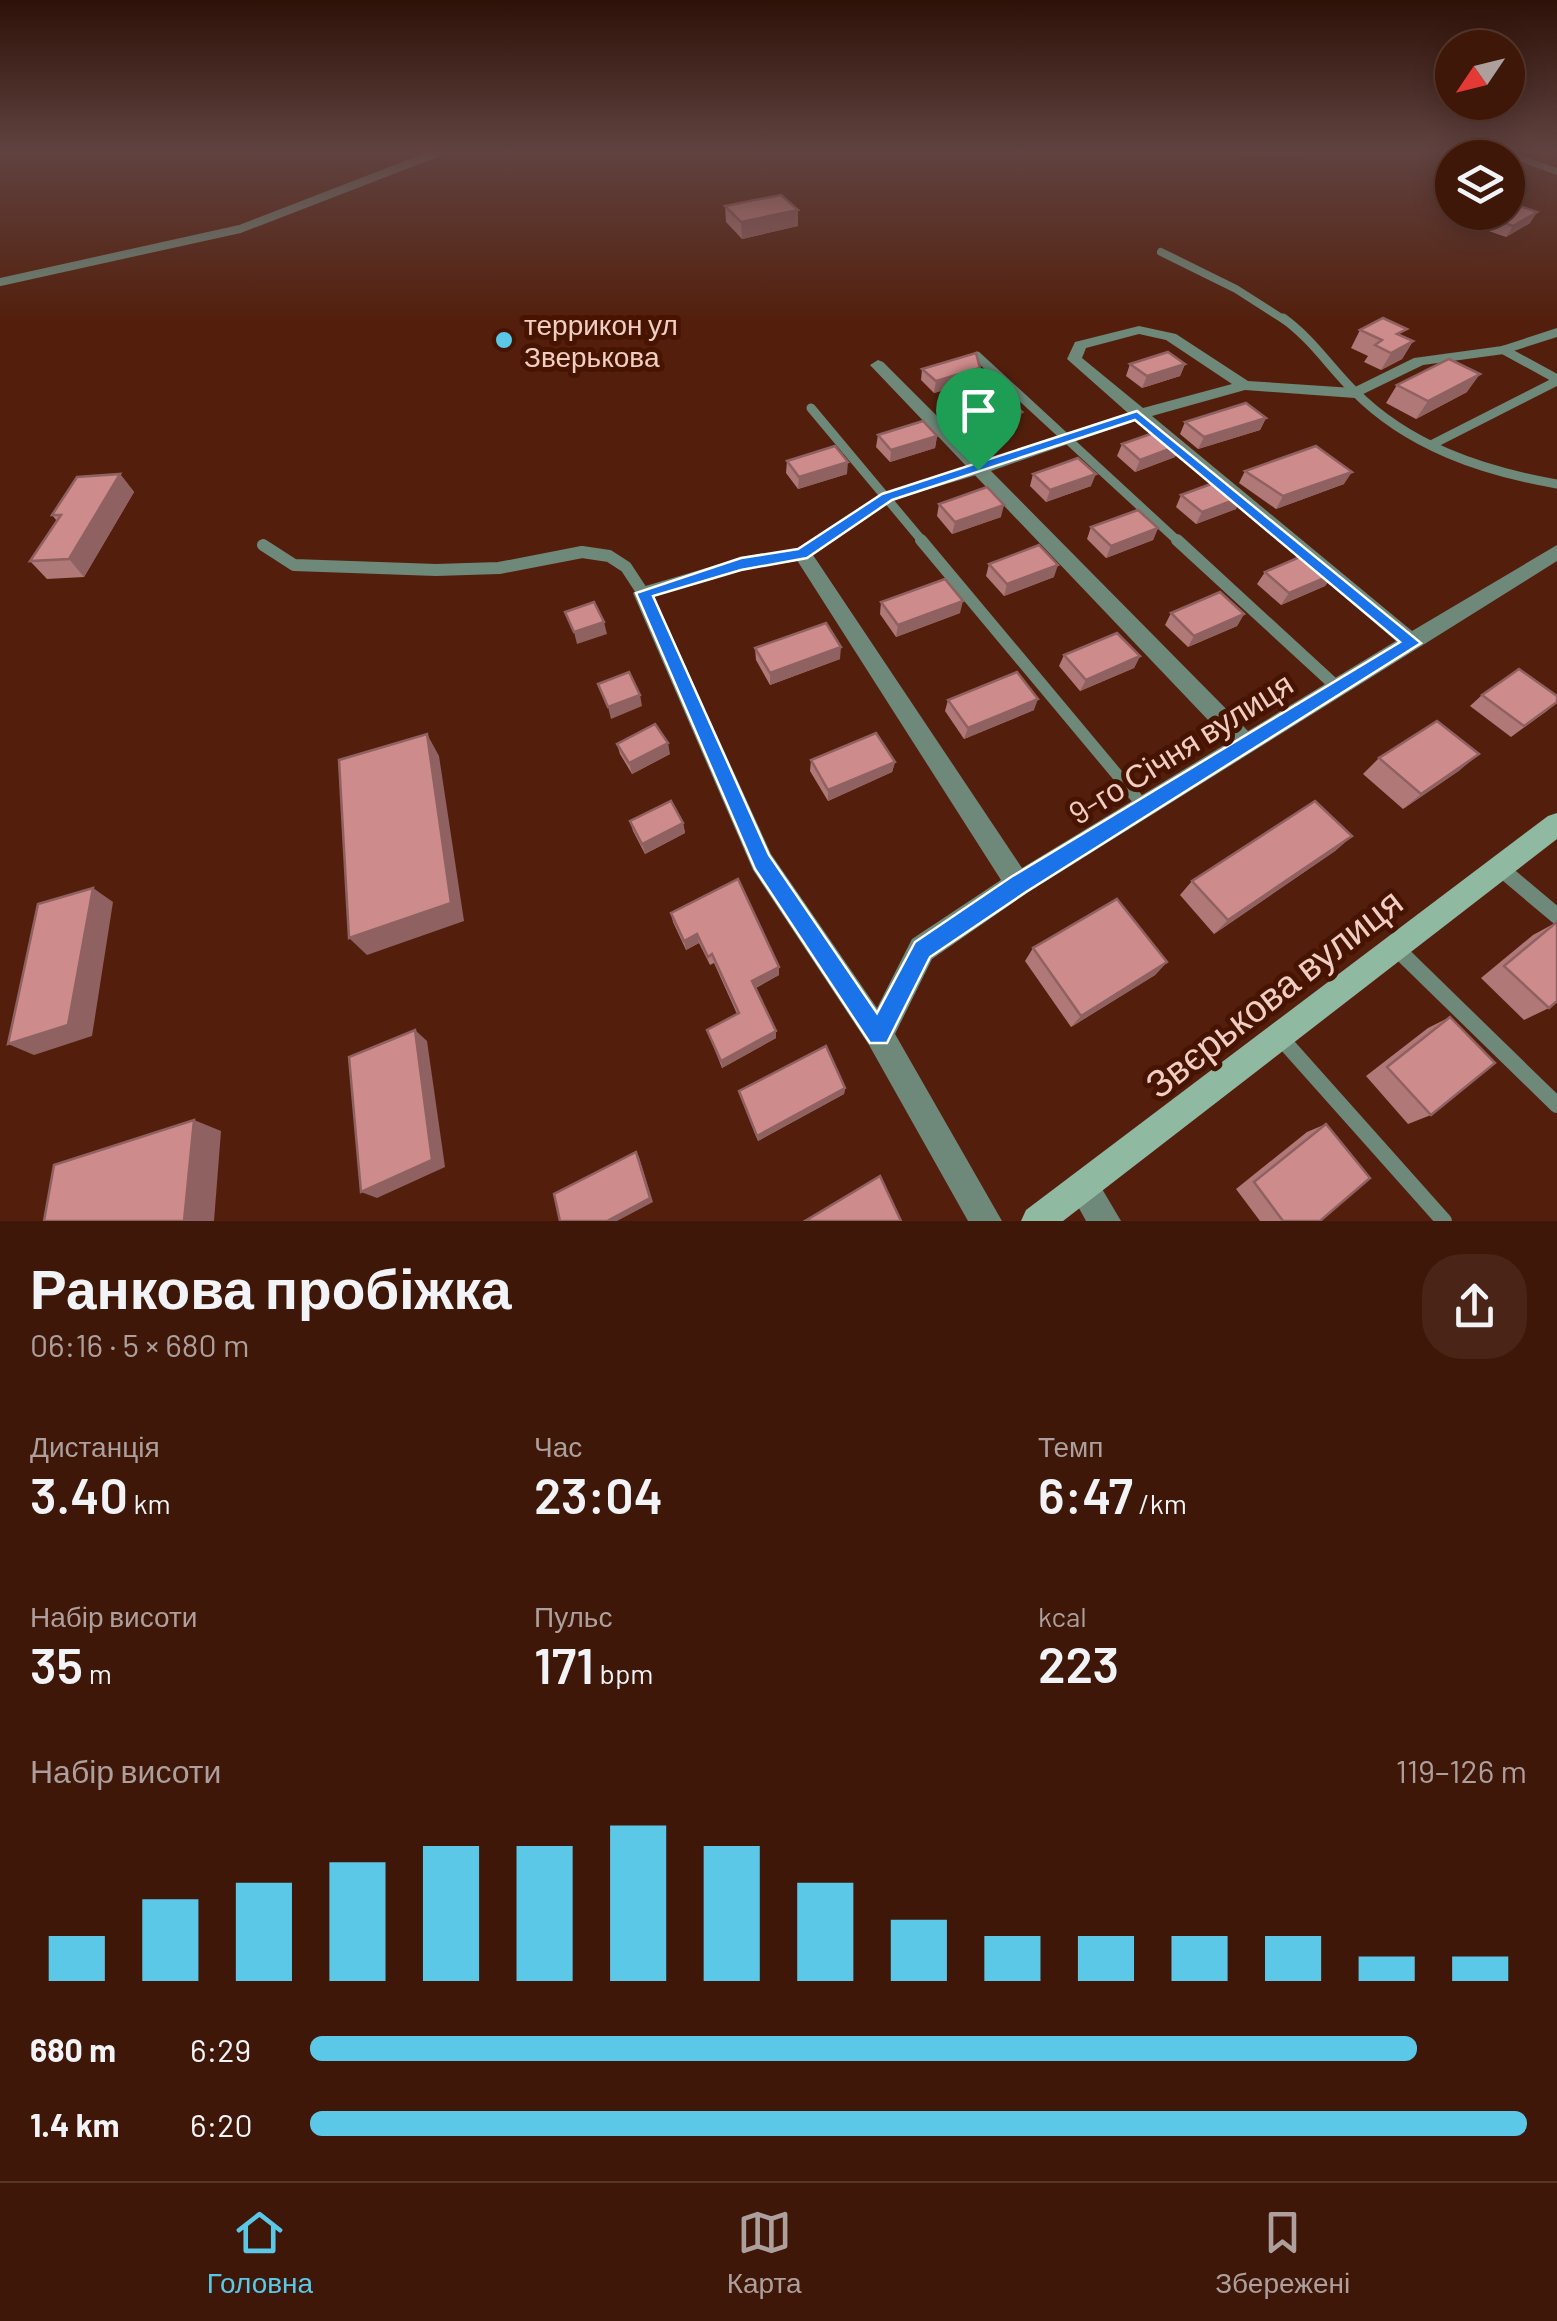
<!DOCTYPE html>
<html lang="uk">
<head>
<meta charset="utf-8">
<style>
	:root { --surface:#3e1709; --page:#492417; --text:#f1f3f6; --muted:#ad9f9c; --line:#57362a; --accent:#5bc8e7 }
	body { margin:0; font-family:Barlow,sans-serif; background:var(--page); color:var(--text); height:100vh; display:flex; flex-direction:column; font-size:38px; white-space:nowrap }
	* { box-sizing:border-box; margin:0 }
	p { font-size:32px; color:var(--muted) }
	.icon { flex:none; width:55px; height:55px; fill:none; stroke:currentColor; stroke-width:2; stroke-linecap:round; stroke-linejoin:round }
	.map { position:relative; height:1221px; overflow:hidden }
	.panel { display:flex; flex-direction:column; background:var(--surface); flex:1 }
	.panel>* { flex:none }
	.needle { width:65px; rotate:235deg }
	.fabs { position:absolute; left:1435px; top:30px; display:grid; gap:20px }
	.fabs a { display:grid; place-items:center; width:90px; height:90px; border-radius:50%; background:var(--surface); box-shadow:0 5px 25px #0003,0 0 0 2px var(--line); font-size:50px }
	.pin { position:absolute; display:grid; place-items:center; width:85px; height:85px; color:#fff; margin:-102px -42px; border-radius:50% 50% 50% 0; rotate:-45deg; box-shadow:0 0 10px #0007 }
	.pin .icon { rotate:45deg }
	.round { display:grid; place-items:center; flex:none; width:105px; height:105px; border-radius:40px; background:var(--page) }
	.overview { display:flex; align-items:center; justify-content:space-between; height:170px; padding:0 30px }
	h1 { font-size:55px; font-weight:600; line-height:75px }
	.figures { display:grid; grid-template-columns:repeat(3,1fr); gap:15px; height:170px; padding:10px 30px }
	.figures div { display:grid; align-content:center }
	.figures b { font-size:50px; font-weight:600 }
	.figures small { font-size:28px; font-weight:400 }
	.figures p { font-size:28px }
	.chart { height:280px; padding:20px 30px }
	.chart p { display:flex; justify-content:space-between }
	.chart svg { width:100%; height:180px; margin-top:10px; stroke:var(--accent); stroke-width:6 }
	ul { padding:0 30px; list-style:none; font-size:32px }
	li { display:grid; grid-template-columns:160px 120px 1fr; align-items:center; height:75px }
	li i { height:25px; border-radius:12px; background:var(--accent) }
	.tabs { display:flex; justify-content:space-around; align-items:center; height:140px; border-top:2px solid var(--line); background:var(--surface); font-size:28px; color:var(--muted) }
	.tabs a { display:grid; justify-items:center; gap:5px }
	.tabs .active { color:var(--accent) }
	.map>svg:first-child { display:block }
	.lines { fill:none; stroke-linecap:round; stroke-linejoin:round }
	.lane-far3 { stroke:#6e8879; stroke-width:8 }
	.lane-far2 { stroke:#6e8879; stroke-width:9 }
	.lane-far1 { stroke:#6e8879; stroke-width:12 }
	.lane { stroke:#6e8879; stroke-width:16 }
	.street { fill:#6e8879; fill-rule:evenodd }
	.secondary { fill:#90b9a1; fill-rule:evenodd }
	.wall { fill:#b17878 }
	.shaded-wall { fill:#906161 }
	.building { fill:#ce8b8b; stroke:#906161; stroke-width:2.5 }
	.route { fill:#1a73e8; stroke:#fff; stroke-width:2.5; fill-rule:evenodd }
	.poi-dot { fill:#5bc8e7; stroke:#471402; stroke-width:4 }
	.labels { text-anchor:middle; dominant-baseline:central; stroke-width:10; stroke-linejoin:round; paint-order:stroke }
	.far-poi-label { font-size:28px; fill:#f0cec3; stroke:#471402; text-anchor:start }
	.street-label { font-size:32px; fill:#f0cec3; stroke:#471402 }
	.near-street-label { font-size:38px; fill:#f0cec3; stroke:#471402 }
</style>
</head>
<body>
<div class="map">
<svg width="1557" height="1221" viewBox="0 0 1557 1221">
	<rect width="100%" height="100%" fill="#531f0c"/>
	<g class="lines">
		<g class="lane-far3">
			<path d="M1240 151H1307"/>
			<path d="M1161 252 1236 289 1286 321"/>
			<path d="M0 282 240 229 442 151"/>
		</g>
		<g class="lane-far2">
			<path d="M1283 318C1312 339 1329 366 1354 391 1408 446 1482 471 1557 484"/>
			<path d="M1504 350 1557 379"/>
			<path d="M977 356 1180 543"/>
			<path d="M811 408 924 543"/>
			<path d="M1431 445 1557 381"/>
			<path d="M819 543 887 497 978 470"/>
		</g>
		<g class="lane-far1">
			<path d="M921 540 1145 808"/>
			<path d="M1177 540 1338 688"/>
			<path d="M263 545 294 565 436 570 499 568 582 552 609 556 626 567 643 593 741 564 802 554 822 540"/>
		</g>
		<g class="lane">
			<path d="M1500 868 1557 916"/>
			<path d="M1396 948 1557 1105"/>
			<path d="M1280 1037 1444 1221"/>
		</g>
		<g class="street">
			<path d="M1491 151H1508L1557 168V175Z"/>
			<path d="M1139 326 1176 334 1248 381 1353 388 1414 358 1502 346 1557 328V337L1504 354 1423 365 1355 398 1245 390 1152 416 1412 631 1557 545V561L1027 893 932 959 895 1034 1002 1221H968L869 1045 753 870 633 593 643 586 650 588 771 854 877 1008 912 939 1001 880 793 554 802 547 809 549 1022 868 1229 742 870 365 878 360 883 362 983 462 1128 413 1067 359 1075 342ZM1139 334 1166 340 1232 384 1143 408 1082 358 1086 348ZM1137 420 1396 641 1248 731 991 471Z"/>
			<path d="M1084 1172 1095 1177 1121 1221H1086L1068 1188 1073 1177Z"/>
		</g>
		<path class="secondary" d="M1557 813V839L1063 1221H1021L1026 1210 1548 816Z"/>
	</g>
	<g class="wall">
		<path d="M725 206 798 226 742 239 726 222Z"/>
		<path d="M1537 212 1530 223 1506 237 1474 226 1481 215Z"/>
		<path d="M1360 330 1402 336 1413 341 1402 359 1381 370 1364 362 1368 356 1351 348Z"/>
		<path d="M1130 364H1185L1180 376 1142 388 1126 376Z"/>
		<path d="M980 368 978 380 934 393 921 380 922 369Z"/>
		<path d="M1397 385 1467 392 1416 419 1386 403Z"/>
		<path d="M964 411 1019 424 976 437 962 423Z"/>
		<path d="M1266 418 1260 430 1198 449 1180 434 1185 422Z"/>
		<path d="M878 435 937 436 935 448 890 462 876 447Z"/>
		<path d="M1122 444 1180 445 1175 457 1135 472 1117 456Z"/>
		<path d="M787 461 847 474 798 489 786 473Z"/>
		<path d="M1245 471 1344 484 1276 509 1239 483Z"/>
		<path d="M120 474 134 492 84 577 47 579 30 561 57 521 52 515Z"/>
		<path d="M1033 474 1091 486 1046 502 1030 486Z"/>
		<path d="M1181 495 1236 509 1196 524 1176 507Z"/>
		<path d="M939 504 1001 517 952 534 937 516Z"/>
		<path d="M1091 527 1158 528 1153 540 1106 558 1087 539Z"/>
		<path d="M989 564 1054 577 1004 596 986 576Z"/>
		<path d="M1265 572 1334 574 1325 586 1281 605 1257 584Z"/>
		<path d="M881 602 960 613 896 637 880 614Z"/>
		<path d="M1171 613 1244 614 1237 626 1188 647 1165 625Z"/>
		<path d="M755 648 840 659 770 685 756 660Z"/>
		<path d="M1064 655 1140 656 1134 668 1080 691 1059 666Z"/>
		<path d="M1482 695 1548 710 1511 737 1470 706Z"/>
		<path d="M948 700 1034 710 964 739 945 711Z"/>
		<path d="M617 744 670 754 632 774 620 754Z"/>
		<path d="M1379 758 1460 770 1403 809 1363 774Z"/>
		<path d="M811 760 895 762 892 772 828 801 810 771Z"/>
		<path d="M630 821 683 823 685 833 645 854 633 831Z"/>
		<path d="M1352 836 1335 851 1214 934 1180 895 1192 881Z"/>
		<path d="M671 913 779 975 756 988 776 1038 722 1068 707 1030 737 1014 714 963 710 965 699 943 686 950 673 922Z"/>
		<path d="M1557 922 1549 1008 1524 1020 1481 978 1533 935Z"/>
		<path d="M1033 948 1167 962 1155 975 1071 1027 1025 961Z"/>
		<path d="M1450 1017 1431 1115 1408 1124 1366 1076 1428 1028Z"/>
		<path d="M845 1088 844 1094 758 1141 739 1091Z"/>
		<path d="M1326 1124 1320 1221H1260L1236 1189 1307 1132Z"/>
	</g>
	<g class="shaded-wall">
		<path d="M798 210V226L742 239 741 222Z"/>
		<path d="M1537 212 1530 223 1506 237 1513 226Z"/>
		<path d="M1413 341 1402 359 1381 370 1391 353Z"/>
		<path d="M1185 364 1180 376 1142 388 1147 376Z"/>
		<path d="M980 368 978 380 934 393 936 381Z"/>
		<path d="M1480 374 1467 392 1416 419 1428 401Z"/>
		<path d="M1022 412 1019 424 976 437 978 425Z"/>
		<path d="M1266 418 1260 430 1198 449 1204 437Z"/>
		<path d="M937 436 935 448 890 462 891 450Z"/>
		<path d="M1180 445 1175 457 1135 472 1140 460Z"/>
		<path d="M848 462 847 474 798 489 799 477Z"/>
		<path d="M1352 472 1344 484 1276 509 1283 496Z"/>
		<path d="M120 474 134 492 84 577 69 559Z"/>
		<path d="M1096 474 1091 486 1046 502 1050 490Z"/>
		<path d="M1242 497 1236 509 1196 524 1202 512Z"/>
		<path d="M1004 505 1001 517 952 534 955 522Z"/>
		<path d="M1158 528 1153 540 1106 558 1111 546Z"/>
		<path d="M1058 565 1054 577 1004 596 1007 584Z"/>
		<path d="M1334 574 1325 586 1281 605 1289 593Z"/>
		<path d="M963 601 960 613 896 637 898 625Z"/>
		<path d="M1244 614 1237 626 1188 647 1194 636Z"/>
		<path d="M604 622 607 634 577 644 574 632Z"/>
		<path d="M841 647 840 659 770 685V673Z"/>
		<path d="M1140 656 1134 668 1080 691 1086 680Z"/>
		<path d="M640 695 642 706 611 719 608 707Z"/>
		<path d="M1038 699 1034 710 964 739 968 728Z"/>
		<path d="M427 734 439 756 464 921 367 955 349 938Z"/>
		<path d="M668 743 670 754 632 774 629 763Z"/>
		<path d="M1479 754 1460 770 1403 809 1421 794Z"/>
		<path d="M895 762 892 772 828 801V790Z"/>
		<path d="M683 823 685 833 645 854 642 844Z"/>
		<path d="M1352 836 1335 851 1214 934 1228 920Z"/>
		<path d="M93 888 113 902 92 1036 34 1055 8 1044Z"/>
		<path d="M697 934 699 943 686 950 684 941Z"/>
		<path d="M1167 962 1155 975 1071 1027 1081 1016Z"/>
		<path d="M779 967V975L753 989 752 981Z"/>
		<path d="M415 1030 427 1041 445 1167 377 1198 361 1192Z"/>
		<path d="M776 1031V1038L722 1068 721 1061Z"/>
		<path d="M845 1088 844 1094 758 1141 757 1136Z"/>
		<path d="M194 1120 221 1131 214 1221H184Z"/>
		<path d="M636 1152 639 1157 653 1202 617 1221H607Z"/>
	</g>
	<g class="building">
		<path d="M781 195 798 210 741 222 725 206Z"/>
		<path d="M1508 202 1537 212 1513 226 1481 215 1485 212H1508Z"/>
		<path d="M1383 318 1407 329 1397 334 1413 341 1391 353 1375 345 1382 340 1360 330Z"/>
		<path d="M1168 352 1185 364 1147 376 1130 364Z"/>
		<path d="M976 353 980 368 936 381 922 369Z"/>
		<path d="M1449 359 1480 374 1428 401 1397 385Z"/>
		<path d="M1007 398 1022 412 978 425 964 411Z"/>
		<path d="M1246 403 1266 418 1204 437 1185 422Z"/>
		<path d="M923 421 937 436 891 450 878 435Z"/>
		<path d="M1162 430 1180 445 1140 460 1122 444Z"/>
		<path d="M835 446 848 462 799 477 787 461Z"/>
		<path d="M1316 446 1352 472 1283 496 1245 471Z"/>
		<path d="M1078 458 1096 474 1050 490 1033 474Z"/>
		<path d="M120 474 69 559 30 561 61 515H52L77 477Z"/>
		<path d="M1222 480 1242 497 1202 512 1181 495Z"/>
		<path d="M987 487 1004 505 955 522 939 504Z"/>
		<path d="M1138 510 1158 528 1111 546 1091 527Z"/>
		<path d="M1039 545 1058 565 1007 584 989 564Z"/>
		<path d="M1309 553 1334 574 1289 593 1265 572Z"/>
		<path d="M945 579 963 601 898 625 881 602Z"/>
		<path d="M1220 592 1244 614 1194 636 1171 613Z"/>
		<path d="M594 602 604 622 574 632 565 612Z"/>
		<path d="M826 623 841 647 770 673 755 648Z"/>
		<path d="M1117 633 1140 656 1086 680 1064 655Z"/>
		<path d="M1519 669 1557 696V702L1524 726 1482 695Z"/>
		<path d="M629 672 640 695 608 707 598 684Z"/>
		<path d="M1017 672 1038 699 968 728 948 700Z"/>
		<path d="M1437 721 1479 754 1421 794 1379 758Z"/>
		<path d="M655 724 668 743 629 763 617 744Z"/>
		<path d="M876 733 895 762 828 790 811 760Z"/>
		<path d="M427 734 451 903 349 938 339 760Z"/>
		<path d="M671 801 683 823 642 844 630 821Z"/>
		<path d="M1315 801 1352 836 1228 920 1192 881Z"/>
		<path d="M738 879 779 967 752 981 776 1031 721 1061 707 1030 739 1013 712 954 708 957 697 934 684 941 671 913Z"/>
		<path d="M93 888 68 1025 8 1044 38 904Z"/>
		<path d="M1117 899 1167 962 1081 1016 1033 948Z"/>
		<path d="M1557 922V1001L1549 1008 1504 966Z"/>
		<path d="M1450 1017 1495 1063 1431 1115 1387 1067Z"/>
		<path d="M415 1030 432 1160 361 1192 349 1057Z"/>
		<path d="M826 1046 845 1088 757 1136 739 1091Z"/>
		<path d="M194 1120 184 1221H44L54 1165Z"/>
		<path d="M1326 1124 1370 1178 1320 1221H1283L1254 1182Z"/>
		<path d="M636 1152 650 1198 607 1221H560L554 1194Z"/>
		<path d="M880 1176 901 1221H805Z"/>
	</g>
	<linearGradient id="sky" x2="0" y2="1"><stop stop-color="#2e1107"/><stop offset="0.47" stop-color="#604240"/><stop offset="1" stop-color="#604240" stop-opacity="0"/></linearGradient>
	<rect width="1557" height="322" fill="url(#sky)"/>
	<path class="route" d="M1137 411 1421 643 1026 892 930 957 887 1043H870L755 869 636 593 741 558 798 549 882 494ZM1135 420 1400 642 1011 877 915 942 877 1013 769 855 653 596 741 570 807 558 892 500Z"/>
	<circle class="poi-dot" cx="504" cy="340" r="10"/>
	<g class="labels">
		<g class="far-poi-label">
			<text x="524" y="324">террикон ул<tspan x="524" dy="32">Зверькова</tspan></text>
		</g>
		<g class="street-label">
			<text transform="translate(1180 747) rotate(-32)">9-го Січня вулиця</text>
		</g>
		<g class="near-street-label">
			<text transform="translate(1273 992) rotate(-38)">Звєрькова вулиця</text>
		</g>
	</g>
</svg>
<div class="fabs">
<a><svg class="needle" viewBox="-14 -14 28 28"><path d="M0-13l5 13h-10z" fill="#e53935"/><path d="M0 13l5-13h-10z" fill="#ad9f9c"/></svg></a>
<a><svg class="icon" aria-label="layers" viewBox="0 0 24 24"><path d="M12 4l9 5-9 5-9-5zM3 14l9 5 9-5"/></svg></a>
</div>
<div class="pin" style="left:978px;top:470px;background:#1e9e55"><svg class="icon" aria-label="arrive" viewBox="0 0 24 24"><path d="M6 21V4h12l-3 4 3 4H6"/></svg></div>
</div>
<section class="panel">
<div class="overview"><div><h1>Ранкова пробіжка</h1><p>06:16 · 5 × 680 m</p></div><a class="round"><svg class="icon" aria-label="share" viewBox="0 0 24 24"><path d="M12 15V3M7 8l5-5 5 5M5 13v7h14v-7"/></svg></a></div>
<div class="figures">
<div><p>Дистанція</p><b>3.40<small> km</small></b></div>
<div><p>Час</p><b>23:04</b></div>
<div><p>Темп</p><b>6:47<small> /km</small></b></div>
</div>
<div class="figures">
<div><p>Набір висоти</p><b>35<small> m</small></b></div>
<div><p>Пульс</p><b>171<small> bpm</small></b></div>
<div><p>kcal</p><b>223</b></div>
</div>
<div class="chart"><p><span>Набір висоти</span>119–126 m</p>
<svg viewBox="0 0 160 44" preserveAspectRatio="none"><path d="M5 44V33M15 44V24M25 44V20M35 44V15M45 44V11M55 44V11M65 44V6M75 44V11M85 44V20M95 44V29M105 44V33M115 44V33M125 44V33M135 44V33M145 44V38M155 44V38"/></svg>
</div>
<ul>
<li><b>680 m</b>6:29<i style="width:91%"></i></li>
<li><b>1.4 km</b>6:20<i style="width:100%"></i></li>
</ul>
</section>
<nav class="tabs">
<a class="active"><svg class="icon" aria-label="home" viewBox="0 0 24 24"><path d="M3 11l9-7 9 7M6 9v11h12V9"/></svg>Головна</a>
<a><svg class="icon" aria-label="map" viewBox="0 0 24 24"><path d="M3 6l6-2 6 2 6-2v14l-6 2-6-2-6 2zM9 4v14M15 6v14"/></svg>Карта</a>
<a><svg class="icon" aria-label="saved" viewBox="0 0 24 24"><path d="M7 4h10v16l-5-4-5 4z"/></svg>Збережені</a>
</nav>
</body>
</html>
